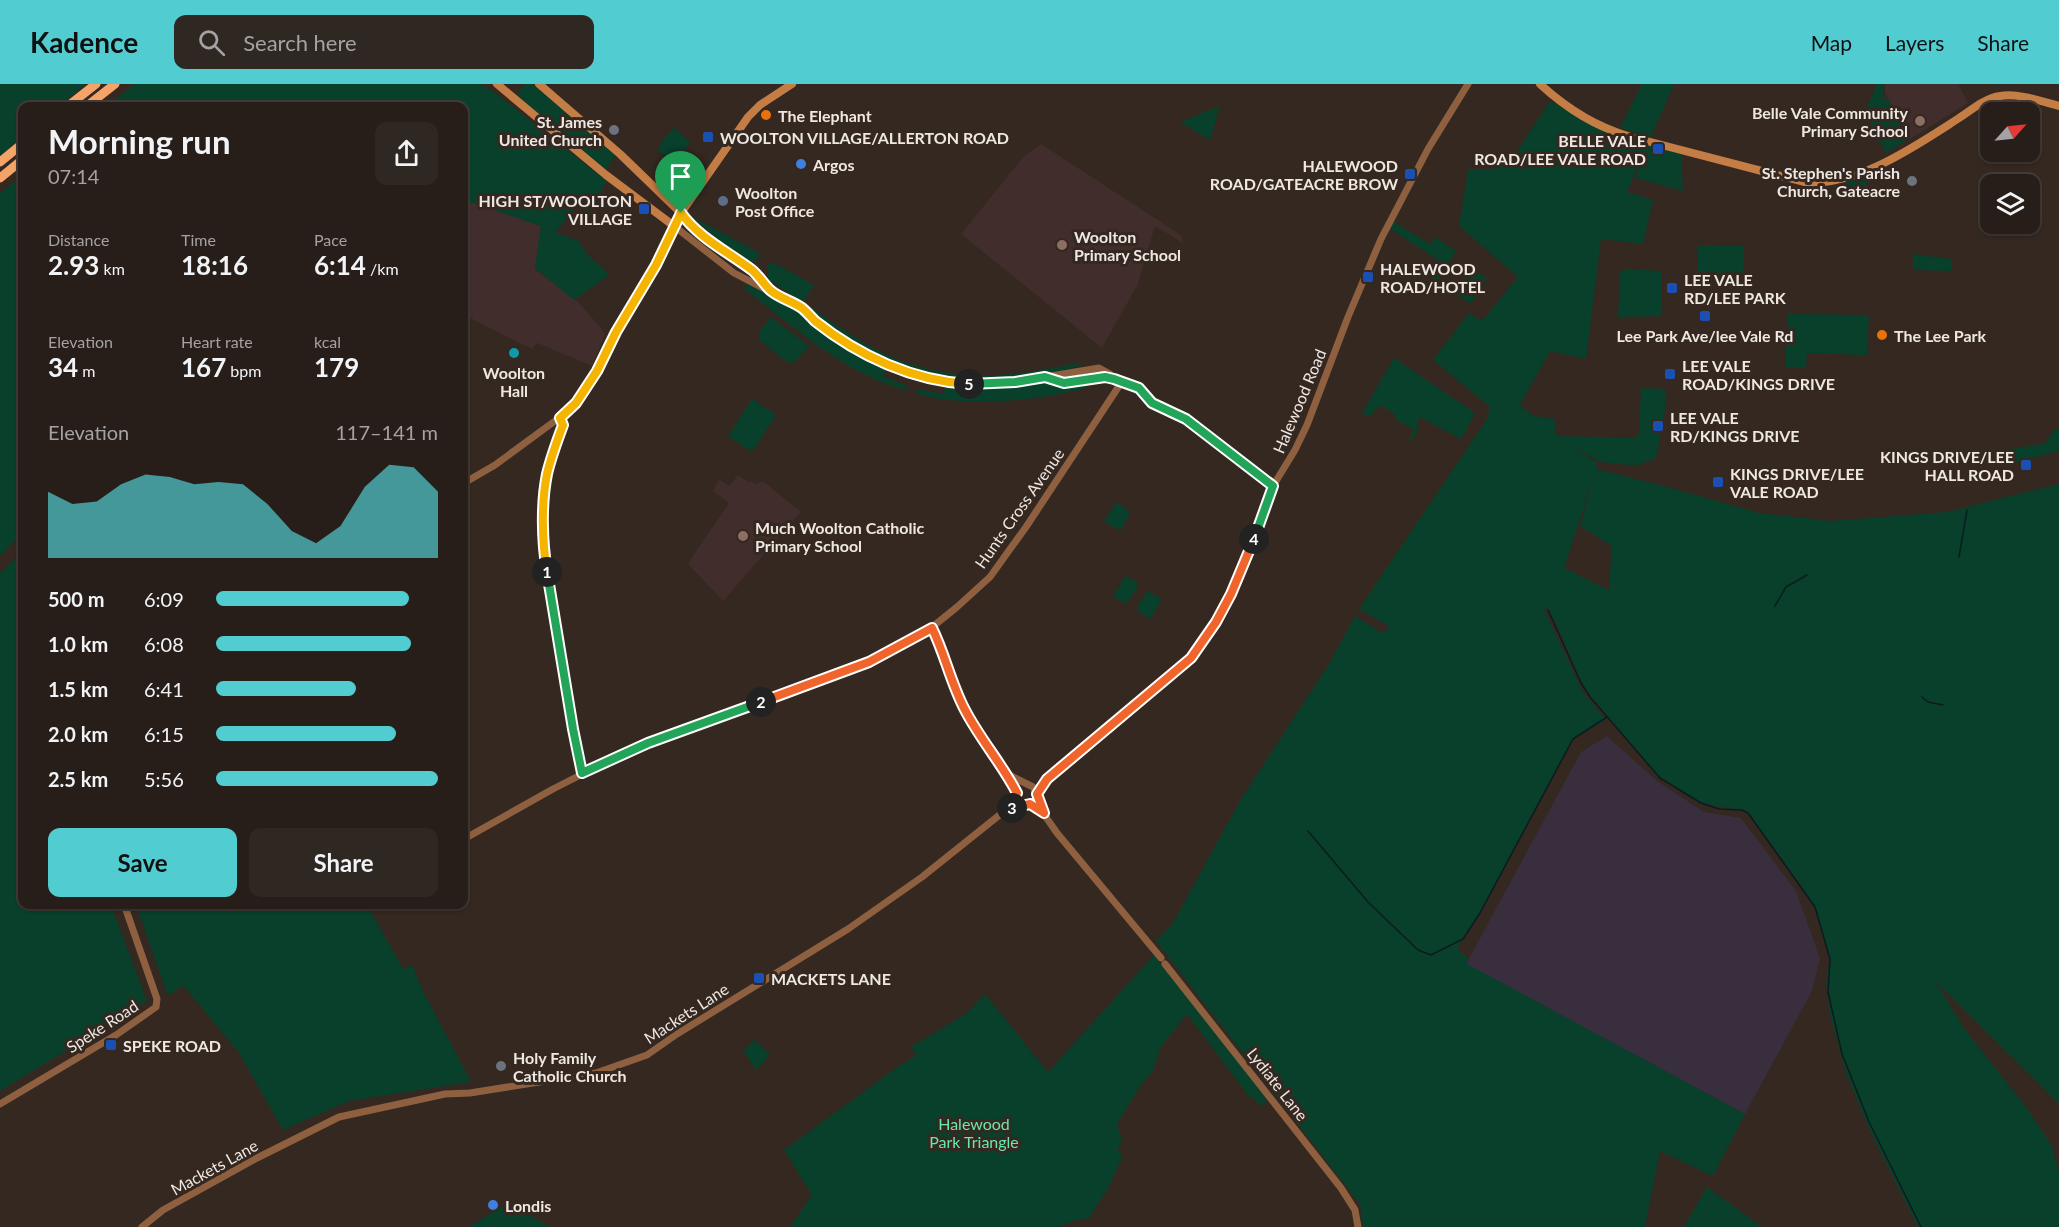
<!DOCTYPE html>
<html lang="en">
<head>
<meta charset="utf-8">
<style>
	:root { --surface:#271e19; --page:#2f2722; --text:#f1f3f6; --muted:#a4a2a2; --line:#433c38; --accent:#51ccd1 }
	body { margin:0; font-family:Lato,sans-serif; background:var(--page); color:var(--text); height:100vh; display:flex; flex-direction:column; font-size:22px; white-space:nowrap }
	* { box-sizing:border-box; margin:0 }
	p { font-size:20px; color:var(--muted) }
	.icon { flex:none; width:33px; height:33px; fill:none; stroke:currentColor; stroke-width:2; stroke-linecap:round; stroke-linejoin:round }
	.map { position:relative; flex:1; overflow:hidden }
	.drawer { position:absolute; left:18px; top:18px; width:450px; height:807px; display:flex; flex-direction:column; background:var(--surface); border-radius:12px; box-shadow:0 2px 4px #0004,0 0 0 2px var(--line) }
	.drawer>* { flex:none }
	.needle { width:39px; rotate:63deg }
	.buttons { position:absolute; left:1980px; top:18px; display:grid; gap:12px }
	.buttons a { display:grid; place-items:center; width:60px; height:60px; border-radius:12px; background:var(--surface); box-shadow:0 2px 4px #0004,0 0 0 2px var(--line); font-size:30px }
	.pin { position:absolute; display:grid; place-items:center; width:51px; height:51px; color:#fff; margin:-62px -26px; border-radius:50% 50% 50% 0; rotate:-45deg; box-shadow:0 0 6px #0007 }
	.pin .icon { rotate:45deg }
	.km { position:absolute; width:30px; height:30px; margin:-15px; border-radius:50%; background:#222; color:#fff; font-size:16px; line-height:30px; text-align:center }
	.round { display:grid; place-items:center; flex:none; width:63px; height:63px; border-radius:12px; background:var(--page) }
	.head { display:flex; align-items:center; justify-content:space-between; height:102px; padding:0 30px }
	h1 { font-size:33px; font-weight:700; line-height:45px }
	.stats { display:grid; grid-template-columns:repeat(3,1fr); gap:9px; height:102px; padding:6px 30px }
	.stats div { display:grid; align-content:center }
	.stats b { font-size:26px; font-weight:700 }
	.stats small { font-size:16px; font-weight:400 }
	.stats p { font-size:16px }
	.chart { height:168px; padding:12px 30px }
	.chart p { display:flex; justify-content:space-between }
	.chart svg { width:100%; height:108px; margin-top:6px; fill:var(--accent); opacity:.7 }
	.cta { display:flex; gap:12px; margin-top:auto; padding:12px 30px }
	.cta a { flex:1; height:69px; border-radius:12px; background:var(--accent); color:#111; font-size:24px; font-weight:700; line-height:69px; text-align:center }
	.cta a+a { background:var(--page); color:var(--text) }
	ul { padding:0 30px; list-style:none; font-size:20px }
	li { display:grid; grid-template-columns:96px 72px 1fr; align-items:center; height:45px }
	li i { height:15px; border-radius:8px; background:var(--accent) }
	header { display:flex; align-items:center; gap:36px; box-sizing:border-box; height:84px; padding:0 30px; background:var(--accent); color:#111 }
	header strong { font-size:28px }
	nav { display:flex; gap:33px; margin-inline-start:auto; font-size:21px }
	.search { width:420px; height:54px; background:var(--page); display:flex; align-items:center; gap:15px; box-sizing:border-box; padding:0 21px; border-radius:12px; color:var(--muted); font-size:22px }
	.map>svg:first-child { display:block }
	.industrial { fill:#392e3d }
	.education { fill:#412d2b }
	.green { fill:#08402b; fill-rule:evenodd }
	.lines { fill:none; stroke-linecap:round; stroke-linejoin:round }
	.stream { stroke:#0d1b1f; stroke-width:1.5 }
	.tertiary { stroke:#8e6040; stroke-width:7 }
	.secondary { stroke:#c57d46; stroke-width:8 }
	.trunk { stroke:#f4a468; stroke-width:9 }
	.split-1-casing { stroke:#fff; stroke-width:12 }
	.split-2-casing { stroke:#fff; stroke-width:12 }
	.split-3-casing { stroke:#fff; stroke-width:12 }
	.split-4-casing { stroke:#fff; stroke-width:12 }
	.split-5-casing { stroke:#fff; stroke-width:12 }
	.split-6-casing { stroke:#fff; stroke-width:12 }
	.split-1 { stroke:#f5b400; stroke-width:8 }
	.split-2 { stroke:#22a559; stroke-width:8 }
	.split-3 { stroke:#f0652b; stroke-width:8 }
	.split-4 { stroke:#f0652b; stroke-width:8 }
	.split-5 { stroke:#22a559; stroke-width:8 }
	.split-6 { stroke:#f5b400; stroke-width:8 }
	.food-dot { fill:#e8710a; stroke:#342821; stroke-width:2 }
	.education-dot { fill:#8d6e63; stroke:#342821; stroke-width:2 }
	.worship-dot { fill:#6b7280; stroke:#342821; stroke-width:2 }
	.transit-dot { fill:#1a4fb4; stroke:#342821; stroke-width:2 }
	.shop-dot { fill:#3f7fe0; stroke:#342821; stroke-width:2 }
	.service-dot { fill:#5c6f8a; stroke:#342821; stroke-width:2 }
	.culture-dot { fill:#0f9aa8; stroke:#342821; stroke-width:2 }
	.labels { text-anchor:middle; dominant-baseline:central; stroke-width:6; stroke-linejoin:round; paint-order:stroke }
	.poi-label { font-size:16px; font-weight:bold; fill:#efe7e2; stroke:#342821; text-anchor:start }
	.street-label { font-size:16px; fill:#efe7e2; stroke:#342821 }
	.park-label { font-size:16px; fill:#6ae7af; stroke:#342821 }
</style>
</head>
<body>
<header>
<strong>Kadence</strong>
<div class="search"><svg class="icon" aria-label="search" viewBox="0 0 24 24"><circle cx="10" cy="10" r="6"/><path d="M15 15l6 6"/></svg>Search here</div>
<nav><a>Map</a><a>Layers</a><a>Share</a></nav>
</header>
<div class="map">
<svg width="2059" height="1143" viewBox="0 0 2059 1143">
	<rect width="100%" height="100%" fill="#342821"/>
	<path class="industrial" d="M1607 652 1657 697 1704 728 1741 734 1796 807 1820 874 1812 907 1745 1030 1466 880 1581 668Z"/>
	<g class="education">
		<path d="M1885 0H1958L1968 19 1910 55 1885 9Z"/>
		<path d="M1041 60 1181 151 1183 159 1155 142 1138 200 1102 264 961 150 1024 72Z"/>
		<path d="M471 118 541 142 535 185 577 217 602 245 605 251 592 282 537 259 532 265 464 231V125Z"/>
		<path d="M738 391 748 398 751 397 755 400 763 397 801 428 723 517 689 481 690 476 729 419 713 407 719 395 729 402Z"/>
	</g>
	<g class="green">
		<path d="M0 0H86L59 22H22V53L0 72Z"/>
		<path d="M135 0H480L495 9 607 97 588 128 579 121 555 148 579 157C585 172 599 179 609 191L574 216 535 184 541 142 471 118 464 136V22H107Z"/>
		<path d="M525 0H532L616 70 606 86 519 13 518 8Z"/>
		<path d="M1642 0H1674L1651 53 1620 44Z"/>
		<path d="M1877 0H1883L1884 15H1888L1909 55 1886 69 1865 28Z"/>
		<path d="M1550 17 1602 43 1681 67 1683 107 1636 94 1643 70 1627 108 1653 116 1643 160 1601 155 1586 275 1550 267 1520 321 1533 332 1555 335V352L1637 354 1639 349 1641 304 1666 305 1665 326 1656 374 1636 382 1601 378 1567 360 1597 379 1596 385 1660 401 1759 429 1831 437 1947 428 2059 400V1020L1935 897 1966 947 2026 1023 2051 1060 2059 1088V1143H1918L1870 1047 1846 989 1831 935 1826 898 1830 875 1816 828 1801 801 1748 728 1697 718 1658 692 1590 613C1572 584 1564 550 1546 522L1544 526 1584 610 1606 636 1573 655 1480 829 1457 864 1469 875 1467 880 1745 1030 1713 1092 1660 1067 1645 1143H1363L1360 1120 1156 857 1173 839 1240 717 1329 580 1355 532 1382 549 1390 543 1359 525 1487 335 1490 323 1433 276 1469 229 1482 237 1518 193 1459 142 1468 85H1493L1518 66ZM1594 391 1580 442 1612 462 1609 506 1564 484Z"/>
		<path d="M1220 22 1210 56 1180 38Z"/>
		<path d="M674 44 690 58 675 79 658 67 663 56Z"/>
		<path d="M1876 88 1873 91V95L1868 97 1867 102 1835 111 1832 108 1834 102Z"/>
		<path d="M22 92V449L0 472V109Z"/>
		<path d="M692 133 758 168 759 172 754 178 745 177 717 156 718 154 712 149 711 150Z"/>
		<path d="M1391 135 1403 144 1431 160 1435 153 1456 167 1438 197 1429 193 1438 176 1387 143Z"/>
		<path d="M1698 161 1744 162 1743 202 1727 201V195H1697Z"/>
		<path d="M1913 170 1951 175V187L1913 186Z"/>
		<path d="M770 179 776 180 814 201 803 219 768 195 767 181Z"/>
		<path d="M1471 183 1487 195 1471 220 1445 204 1452 195 1462 200Z"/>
		<path d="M1625 185 1661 187V232L1618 233 1620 189Z"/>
		<path d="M748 199 794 223 843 259 886 283 883 292 907 302V306C848 293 792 241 744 205Z"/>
		<path d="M813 224C882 277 935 299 1023 289 1042 286 1060 282 1078 279L1082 281C1067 287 1048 289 1032 291 942 306 879 282 809 226Z"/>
		<path d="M1788 230 1869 231 1867 271 1807 269 1806 283H1785Z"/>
		<path d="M771 233 809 262 794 279 787 278 759 256V248Z"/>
		<path d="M1394 274 1475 329 1461 355 1420 333 1416 342 1419 344 1412 357 1409 356 1414 346 1395 335 1396 331 1380 321 1369 333 1362 329Z"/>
		<path d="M1046 296 1053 298 1055 304 1077 301 1078 303 1085 301 1087 303C1048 317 954 324 916 309L918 305 944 310 946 300Z"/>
		<path d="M752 315 776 331 752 368 728 352Z"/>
		<path d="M2056 344 2059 345V367L2011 380 2007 365 2044 360Z"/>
		<path d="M1117 418 1130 428 1122 444 1119 446 1104 437Z"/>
		<path d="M17 474 22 477V820L111 821 147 917 0 1007V489Z"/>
		<path d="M1126 492 1138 499V503L1126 520 1113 512 1118 503 1119 505 1121 502H1133H1119Z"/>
		<path d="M1148 507 1162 515 1150 535 1137 526V523Z"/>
		<path d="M136 821H367L403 885 412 881 423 907 471 998 349 1017 283 1046 239 969 183 901 168 912Z"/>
		<path d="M1154 871 1268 1014 1262 1022 1248 1011 1187 930 1161 963 1153 986 1139 1004 1117 1040 1122 1057 1117 1067 1123 1071 1109 1103 1089 1134 1076 1136 1059 1143H790L812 1111 784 1066 903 979 904 980 916 971 911 963 967 929 985 910 1048 988Z"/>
		<path d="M755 956 770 971 756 986 743 966Z"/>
		<path d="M1707 1103 1762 1143H1684Z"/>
		<path d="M501 1123 533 1133 550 1143H469Z"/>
	</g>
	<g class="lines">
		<g class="stream">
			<path d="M1959 473 1967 426"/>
			<path d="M1775 522 1786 503 1807 491"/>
			<path d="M1548 526 1581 599 1590 613 1660 694 1701 719 1719 725 1742 726 1748 729 1815 823 1830 875 1828 908 1842 970 1869 1038 1921 1143"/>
			<path d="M1922 613 1928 618 1943 621"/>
			<path d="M1308 747 1368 818 1418 866 1431 871 1463 855 1480 829 1573 655 1607 633"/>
		</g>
		<g class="tertiary">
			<path d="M681 129C700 155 730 167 754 187 760 192 764 199 769 205"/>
			<path d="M1045 293 1064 299 1105 293 1139 304 1152 319 1186 335 1273 402"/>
			<path d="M559 334 563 341 547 390 543 445 547 484 573 645 582 689"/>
			<path d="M464 399 495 381 559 334 576 319 597 287 616 248 650 193 674 142 734 189 802 224 816 237 869 272 891 283 915 291 957 299 979 301 1015 298 1099 284 1110 290 1114 295"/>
			<path d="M931 544C945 570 952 600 965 626 980 655 1002 680 1017 709"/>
			<path d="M1037 710 1047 695 1191 574 1216 538 1231 509 1263 432 1273 402 1295 366 1307 341 1348 233 1381 155 1428 65 1468 0"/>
			<path d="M1037 713 1043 729 1057 749 1161 874"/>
			<path d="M1007 725C1019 722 1034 723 1037 710L1033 703 1009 691"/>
			<path d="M464 755 553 705 610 676 648 659 869 578 931 544 957 523 990 493 1026 443 1121 299"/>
			<path d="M1165 880 1341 1104 1355 1126 1358 1143"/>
			<path d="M0 1020 116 951 156 923 157 915 124 820"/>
			<path d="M142 1143 163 1126 257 1074 339 1033 445 1010 470 1009 596 989 647 971 677 950 848 845 922 793 1007 725 1017 710"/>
		</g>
		<g class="secondary">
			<path d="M497 0 606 91 674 142 681 129 748 33 760 21 792 0"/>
			<path d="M539 0 620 70 681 129"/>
			<path d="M1540 0C1566 24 1594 42 1628 52"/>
			<path d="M1635 54 1804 98C1856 103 1914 63 1956 36 1969 28 1984 14 2000 12 2019 9 2040 17 2059 22"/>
		</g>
		<g class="trunk">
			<path d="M68 22 96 0"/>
			<path d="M87 22 115 0"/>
			<path d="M0 78 22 60"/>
			<path d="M0 94 22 76"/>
		</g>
	</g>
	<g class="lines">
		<g class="split-1-casing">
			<path id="split-1" d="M547 488C542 457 541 420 547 390 551 373 557 357 563 341L560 334 576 319 597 287 616 248 656 181 681 129"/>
		</g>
		<g class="split-2-casing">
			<path id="split-2" d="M547 488 573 645 582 689 648 659 761 618"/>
		</g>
		<g class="split-3-casing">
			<path id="split-3" d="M761 618 869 578 932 544C945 570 951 600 965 626 980 655 1002 680 1017 709L1007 725 1012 724"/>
		</g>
		<g class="split-4-casing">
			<path id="split-4" d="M1012 724 1030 720 1044 729 1037 710 1047 695 1191 574 1216 538 1231 510 1254 455"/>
		</g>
		<g class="split-5-casing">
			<path id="split-5" d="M969 300 1015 298 1045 293 1064 299 1105 293 1114 295 1139 304 1152 319 1186 335 1273 402 1254 455"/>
		</g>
		<g class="split-6-casing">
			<path id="split-6" d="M681 129C699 154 728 168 752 186 759 192 764 200 770 206 779 214 792 217 802 224 807 228 811 233 815 237 859 272 913 297 969 300"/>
		</g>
		<use href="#split-1" class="split-1"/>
		<use href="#split-2" class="split-2"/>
		<use href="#split-3" class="split-3"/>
		<use href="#split-4" class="split-4"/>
		<use href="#split-5" class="split-5"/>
		<use href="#split-6" class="split-6"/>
	</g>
	<g class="food-dot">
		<circle cx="766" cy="31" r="6"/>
		<circle cx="1882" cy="251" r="6"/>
	</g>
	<g class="education-dot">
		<circle cx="1920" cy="37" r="6"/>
		<circle cx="1062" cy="161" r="6"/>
		<circle cx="743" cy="452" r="6"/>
	</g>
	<g class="worship-dot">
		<circle cx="614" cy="46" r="6"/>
		<circle cx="1912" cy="97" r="6"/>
		<circle cx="501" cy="982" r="6"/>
	</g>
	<g class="transit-dot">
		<rect x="702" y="47" width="12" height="12" rx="3"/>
		<rect x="1652" y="59" width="12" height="12" rx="3"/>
		<rect x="1404" y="84" width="12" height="12" rx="3"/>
		<rect x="638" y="119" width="12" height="12" rx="3"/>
		<rect x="1362" y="187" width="12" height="12" rx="3"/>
		<rect x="1666" y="198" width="12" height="12" rx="3"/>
		<rect x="1699" y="226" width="12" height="12" rx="3"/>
		<rect x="1664" y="284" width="12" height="12" rx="3"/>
		<rect x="1652" y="336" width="12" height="12" rx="3"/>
		<rect x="2020" y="375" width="12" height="12" rx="3"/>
		<rect x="1712" y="392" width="12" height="12" rx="3"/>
		<rect x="753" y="888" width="12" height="12" rx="3"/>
		<rect x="105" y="955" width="12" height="12" rx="3"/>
	</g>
	<g class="shop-dot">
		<circle cx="801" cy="80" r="6"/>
		<circle cx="493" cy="1121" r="6"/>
	</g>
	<circle class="service-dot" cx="723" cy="117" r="6"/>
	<circle class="culture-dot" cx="514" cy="269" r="6"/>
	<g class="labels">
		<g class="poi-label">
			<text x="1908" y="28" text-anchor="end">Belle Vale Community<tspan x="1908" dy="18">Primary School</tspan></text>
			<text x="778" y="31">The Elephant</text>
			<text x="602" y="37" text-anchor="end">St. James<tspan x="602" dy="18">United Church</tspan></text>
			<text x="720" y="53">WOOLTON VILLAGE/ALLERTON ROAD</text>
			<text x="1646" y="56" text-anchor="end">BELLE VALE<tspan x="1646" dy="18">ROAD/LEE VALE ROAD</tspan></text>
			<text x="813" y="80">Argos</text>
			<text x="1398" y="81" text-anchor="end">HALEWOOD<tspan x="1398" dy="18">ROAD/GATEACRE BROW</tspan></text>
			<text x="1900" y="88" text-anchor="end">St. Stephen's Parish<tspan x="1900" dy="18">Church, Gateacre</tspan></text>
			<text x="735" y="108">Woolton<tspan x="735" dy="18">Post Office</tspan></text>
			<text x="632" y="116" text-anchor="end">HIGH ST/WOOLTON<tspan x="632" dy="18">VILLAGE</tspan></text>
			<text x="1074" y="152">Woolton<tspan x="1074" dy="18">Primary School</tspan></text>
			<text x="1380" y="184">HALEWOOD<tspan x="1380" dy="18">ROAD/HOTEL</tspan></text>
			<text x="1684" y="195">LEE VALE<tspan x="1684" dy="18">RD/LEE PARK</tspan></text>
			<text x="1705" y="251" text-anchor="middle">Lee Park Ave/lee Vale Rd</text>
			<text x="1894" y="251">The Lee Park</text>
			<text x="1682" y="281">LEE VALE<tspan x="1682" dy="18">ROAD/KINGS DRIVE</tspan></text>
			<text x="514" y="288" text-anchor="middle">Woolton<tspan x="514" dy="18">Hall</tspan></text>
			<text x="1670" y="333">LEE VALE<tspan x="1670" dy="18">RD/KINGS DRIVE</tspan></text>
			<text x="2014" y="372" text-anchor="end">KINGS DRIVE/LEE<tspan x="2014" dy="18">HALL ROAD</tspan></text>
			<text x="1730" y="389">KINGS DRIVE/LEE<tspan x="1730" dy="18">VALE ROAD</tspan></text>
			<text x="755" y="443">Much Woolton Catholic<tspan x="755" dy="18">Primary School</tspan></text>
			<text x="771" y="894">MACKETS LANE</text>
			<text x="123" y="961">SPEKE ROAD</text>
			<text x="513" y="973">Holy Family<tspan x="513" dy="18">Catholic Church</tspan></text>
			<text x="505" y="1121">Londis</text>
		</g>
		<g class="street-label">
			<text transform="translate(1299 317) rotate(-67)">Halewood Road</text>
			<text transform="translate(1019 424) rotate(-55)">Hunts Cross Avenue</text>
			<text transform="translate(686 929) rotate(-33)">Mackets Lane</text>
			<text transform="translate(102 942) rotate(-33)">Speke Road</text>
			<text transform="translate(1278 1000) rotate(52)">Lydiate Lane</text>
			<text transform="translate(214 1083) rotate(-29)">Mackets Lane</text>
		</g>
		<g class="park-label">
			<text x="974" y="1039">Halewood<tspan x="974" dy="18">Park Triangle</tspan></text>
		</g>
	</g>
</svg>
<div class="buttons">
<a><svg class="needle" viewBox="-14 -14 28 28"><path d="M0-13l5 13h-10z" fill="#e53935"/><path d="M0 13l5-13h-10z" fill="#a4a2a2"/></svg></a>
<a><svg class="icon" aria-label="layers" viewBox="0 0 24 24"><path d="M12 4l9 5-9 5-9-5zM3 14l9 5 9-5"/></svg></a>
</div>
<div class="pin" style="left:681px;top:129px;background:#1e9e55"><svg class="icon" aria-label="arrive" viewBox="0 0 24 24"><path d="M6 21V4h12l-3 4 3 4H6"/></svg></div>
<b class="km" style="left:547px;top:488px">1</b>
<b class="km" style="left:761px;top:618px">2</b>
<b class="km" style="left:1012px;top:724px">3</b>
<b class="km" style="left:1254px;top:455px">4</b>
<b class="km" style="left:969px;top:300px">5</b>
<section class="drawer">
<div class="head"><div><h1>Morning run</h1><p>07:14</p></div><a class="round"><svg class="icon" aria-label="share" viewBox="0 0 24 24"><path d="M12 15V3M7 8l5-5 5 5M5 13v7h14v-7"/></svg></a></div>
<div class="stats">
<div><p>Distance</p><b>2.93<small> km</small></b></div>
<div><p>Time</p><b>18:16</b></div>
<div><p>Pace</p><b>6:14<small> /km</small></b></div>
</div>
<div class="stats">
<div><p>Elevation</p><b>34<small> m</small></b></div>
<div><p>Heart rate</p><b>167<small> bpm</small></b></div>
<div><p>kcal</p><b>179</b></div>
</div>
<div class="chart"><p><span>Elevation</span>117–141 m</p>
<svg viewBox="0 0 160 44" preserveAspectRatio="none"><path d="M0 44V17L10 22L20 21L30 14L40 10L50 11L60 14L70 13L80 14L90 22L100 33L110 38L120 31L130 15L140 6L150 7L160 17V44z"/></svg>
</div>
<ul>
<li><b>500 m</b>6:09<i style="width:87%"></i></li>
<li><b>1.0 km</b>6:08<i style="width:88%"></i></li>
<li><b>1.5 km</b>6:41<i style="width:63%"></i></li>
<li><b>2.0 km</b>6:15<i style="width:81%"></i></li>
<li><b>2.5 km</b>5:56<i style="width:100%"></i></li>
</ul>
<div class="cta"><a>Save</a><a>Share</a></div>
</section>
</div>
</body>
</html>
